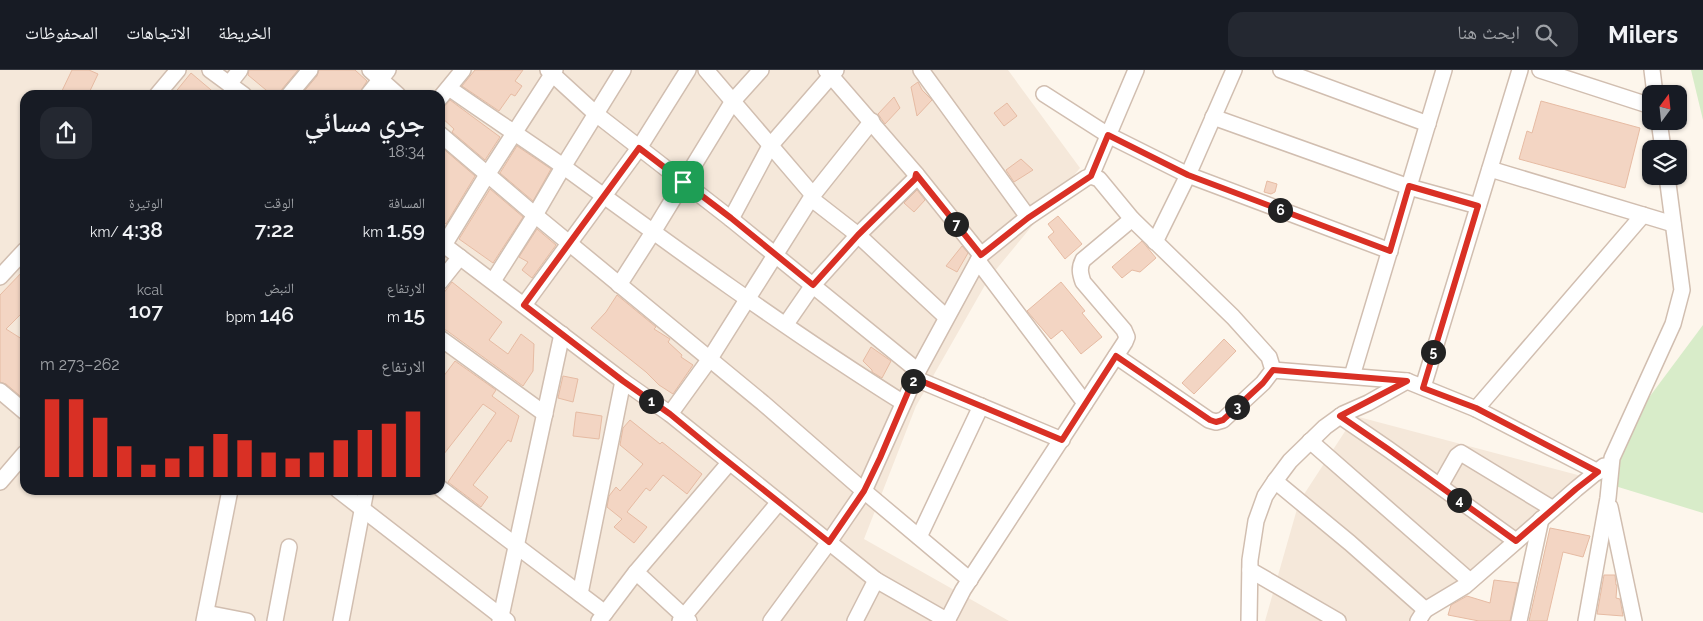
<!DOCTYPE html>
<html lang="ar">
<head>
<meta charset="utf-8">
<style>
	:root { --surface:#171b24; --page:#242831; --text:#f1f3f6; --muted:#9ea1a6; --line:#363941; --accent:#d93025 }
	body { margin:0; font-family:Raleway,"Noto Naskh Arabic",sans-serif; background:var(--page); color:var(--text); direction:rtl; height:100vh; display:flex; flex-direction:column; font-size:19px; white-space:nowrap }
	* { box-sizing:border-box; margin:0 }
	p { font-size:16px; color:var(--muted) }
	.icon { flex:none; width:28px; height:28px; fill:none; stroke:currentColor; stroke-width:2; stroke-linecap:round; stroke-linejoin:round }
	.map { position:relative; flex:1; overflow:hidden; direction:ltr }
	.sheet { position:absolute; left:20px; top:20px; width:425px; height:405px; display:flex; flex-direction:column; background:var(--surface); border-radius:15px; box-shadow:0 1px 4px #0004; direction:rtl }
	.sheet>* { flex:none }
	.needle { width:32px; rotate:15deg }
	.buttons { position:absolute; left:1642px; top:15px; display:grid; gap:10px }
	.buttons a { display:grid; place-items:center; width:45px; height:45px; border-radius:10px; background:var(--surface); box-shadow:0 1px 4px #0004; font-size:25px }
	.pin { position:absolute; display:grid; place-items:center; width:42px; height:42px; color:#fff; margin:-21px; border-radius:10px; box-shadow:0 2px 8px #0006 }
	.km { position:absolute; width:25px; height:25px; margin:-12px; border-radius:50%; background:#222; color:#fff; font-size:14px; line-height:25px; text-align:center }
	.round { display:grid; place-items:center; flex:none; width:52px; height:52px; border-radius:15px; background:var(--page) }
	.head { display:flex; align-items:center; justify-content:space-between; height:85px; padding:0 20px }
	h1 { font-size:28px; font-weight:600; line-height:38px }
	.metrics { display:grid; grid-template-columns:repeat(3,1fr); gap:8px; height:85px; padding:5px 20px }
	.metrics div { display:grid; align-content:center }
	.metrics b { font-size:21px; font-weight:600 }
	.metrics small { font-size:14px; font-weight:400 }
	.metrics p { font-size:14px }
	.chart { height:140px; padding:10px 20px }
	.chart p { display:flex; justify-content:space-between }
	.chart svg { width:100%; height:90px; margin-top:5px; stroke:var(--accent); stroke-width:6 }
	header { display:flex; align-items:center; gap:30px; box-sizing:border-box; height:70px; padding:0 25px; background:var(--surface); border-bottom:1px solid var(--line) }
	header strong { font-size:24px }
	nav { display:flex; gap:28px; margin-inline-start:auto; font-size:18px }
	.search { width:350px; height:45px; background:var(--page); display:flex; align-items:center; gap:12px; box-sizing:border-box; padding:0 18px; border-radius:15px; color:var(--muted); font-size:19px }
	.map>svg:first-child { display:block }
	.residential { fill:#f5e8da; fill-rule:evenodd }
	.green { fill:#d8ecc9 }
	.building { fill:#f3d5c3; stroke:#e6bba3 }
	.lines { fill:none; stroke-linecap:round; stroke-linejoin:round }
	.minor-casing { stroke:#d1beb0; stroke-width:18 }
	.minor { stroke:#fff; stroke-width:15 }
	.route-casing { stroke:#fff; stroke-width:10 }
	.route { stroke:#d93025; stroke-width:6 }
</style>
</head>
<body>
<header>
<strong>Milers</strong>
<div class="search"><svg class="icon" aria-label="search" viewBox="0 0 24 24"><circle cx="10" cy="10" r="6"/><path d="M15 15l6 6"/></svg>ابحث هنا</div>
<nav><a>الخريطة</a><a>الاتجاهات</a><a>المحفوظات</a></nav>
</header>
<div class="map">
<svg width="1703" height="551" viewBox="0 0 1703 551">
	<rect width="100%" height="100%" fill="#fdf6ec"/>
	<g class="residential">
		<path d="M0 0H1008L1080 98 989 208 916 336 864 469 1009 551H0ZM25 25H440V420H25Z"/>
		<path d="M1355 346 1589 408 1419 551H1265L1299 432Z"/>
	</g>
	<g class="green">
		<path d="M1691 0H1703V50Z"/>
		<path d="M1703 255V443L1589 408Z"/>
	</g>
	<g class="building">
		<path d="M72 0H89L98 4 88 25H60Z"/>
		<path d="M249 0H298L282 19 280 25H272L248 5Z"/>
		<path d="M319 0H355L367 11 358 25H301L317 6Z"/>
		<path d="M475 0H523L515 11 522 16 515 26 511 24 499 41 462 16Z"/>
		<path d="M191 3 217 25H173Z"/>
		<path d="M918 12 922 20 932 30 917 46 911 17Z"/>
		<path d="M894 27 900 38 885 54 878 44Z"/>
		<path d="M450 30 500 67 485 90 452 62 454 59 440 46V41Z"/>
		<path d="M1541 31 1640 58 1625 118 1519 89 1527 61 1532 63Z"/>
		<path d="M1007 33 1017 46 1004 56 994 43Z"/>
		<path d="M440 76 475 106 446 154 440 149Z"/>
		<path d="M517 76 551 99 533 131 500 103Z"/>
		<path d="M1021 89 1033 100 1014 112 1006 100Z"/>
		<path d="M1267 111 1277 114 1275 122 1271 124 1264 122Z"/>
		<path d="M490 119 523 147 493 193 459 169Z"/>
		<path d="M917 120 925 130 914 142 904 133Z"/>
		<path d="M1058 146 1082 174 1065 189 1048 167 1054 162 1048 154Z"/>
		<path d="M537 159 556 175 532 208 522 200 528 192 519 187Z"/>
		<path d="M1142 171 1156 188 1140 202 1132 200 1122 208 1112 197Z"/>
		<path d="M962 176 968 183 957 202 946 196Z"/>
		<path d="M25 199V240L6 259 25 271V330L6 314 0 312V225Z"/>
		<path d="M452 212 502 252 489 270 508 284 521 264 534 274 533 301 523 316 446 260 440 259V228Z"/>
		<path d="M1061 212 1085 241 1082 243 1102 267 1081 284 1062 260 1051 269 1027 241Z"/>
		<path d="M617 225 656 257 654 259 670 269 668 272 682 285 681 287 693 295 673 324 659 315 646 302 591 258 606 242Z"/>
		<path d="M1224 269 1236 281 1194 324 1182 313Z"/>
		<path d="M871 277 891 291 882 308 872 302V300L863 291Z"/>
		<path d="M455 291 496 320 492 326 519 346 511 372 508 370 473 415 488 427 481 437 448 412 496 343 483 334 440 389V311Z"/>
		<path d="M563 306 578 309 573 332 558 328Z"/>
		<path d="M576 342 602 346 599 369 573 366Z"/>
		<path d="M630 350 660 374 662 372 702 404 687 424 663 405 650 421 646 418 627 442 647 457 634 473 614 457 622 449 607 437 609 426 616 417 620 421 643 394 620 375 623 358Z"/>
		<path d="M1550 458 1590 466 1583 487 1563 482 1547 551H1529Z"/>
		<path d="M1604 505H1615L1616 515H1617L1616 528 1620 529 1623 546 1597 544Z"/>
		<path d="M1494 510 1518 513 1510 551H1479L1448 545 1451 535 1467 526 1490 533Z"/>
	</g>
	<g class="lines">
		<g class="minor-casing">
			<g id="minor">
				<path d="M210 0 244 25"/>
				<path d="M370 0 398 25"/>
				<path d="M548 0 596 44 731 149 918 301"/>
				<path d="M706 0 813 125V130L858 165 946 247"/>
				<path d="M921 0 1028 147"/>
				<path d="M1281 0 1428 54"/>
				<path d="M1540 0 1651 36"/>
				<path d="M1652 0 1655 24"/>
				<path d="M229 14 240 0"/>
				<path d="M449 18C487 45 526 70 564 97 675 178 786 259 902 332"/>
				<path d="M1044 24 1108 65 1188 105 1390 181"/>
				<path d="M157 25 178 0"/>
				<path d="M289 25 310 0"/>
				<path d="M368 25 388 0"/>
				<path d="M440 28 463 0"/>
				<path d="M1213 47 1409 117 1478 136"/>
				<path d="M1659 51 1663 79"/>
				<path d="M440 64 535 145 763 333 864 421 970 510"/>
				<path d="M1490 99 1673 154"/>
				<path d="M1091 106 1136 0"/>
				<path d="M731 149 770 76 836 0"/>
				<path d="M440 172 623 311 670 344 876 510 948 551"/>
				<path d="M1155 172 1188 105 1234 0"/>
				<path d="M444 175 487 105 555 0"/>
				<path d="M981 185 1028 147 1086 108 1091 106 1099 109 1132 149 1233 247 1269 287 1273 300 1263 313 1223 350 1216 352 1209 350 1116 286"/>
				<path d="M978 191 1085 333"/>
				<path d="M0 207 25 180"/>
				<path d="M493 211 535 145 563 97 623 0"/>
				<path d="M440 212 460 187"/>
				<path d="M619 215 653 162 733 31 761 0"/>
				<path d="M524 235 639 78 688 0"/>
				<path d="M786 254 813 215 858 165 915 109 916 104"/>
				<path d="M440 268 545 344"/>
				<path d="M1273 300 1407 311 1476 339 1598 402"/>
				<path d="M1352 306 1444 0"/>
				<path d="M914 308 1062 370"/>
				<path d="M1423 317 1520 0"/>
				<path d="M0 321 25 342"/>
				<path d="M1476 339 1643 145"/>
				<path d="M670 344 709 290 813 125 872 51"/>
				<path d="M1340 346 1388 379 1516 471"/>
				<path d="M1310 371 1470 511"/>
				<path d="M1275 411 1350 473 1420 535 1425 540 1418 551"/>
				<path d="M0 412 25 383"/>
				<path d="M1440 416 1457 386 1461 383 1553 439"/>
				<path d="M440 418 605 543"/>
				<path d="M338 420 507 551"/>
				<path d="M1610 437 1634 551"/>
				<path d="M919 467 981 336"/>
				<path d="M1250 500 1338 551"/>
				<path d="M636 502 689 551"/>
				<path d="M580 524 623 311"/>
				<path d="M1425 540 1465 516 1576 419 1604 396"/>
				<path d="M206 543 247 551"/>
				<path d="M204 551 230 420"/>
				<path d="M275 551 289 477"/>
				<path d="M341 551 366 420"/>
				<path d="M500 551 562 264"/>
				<path d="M599 551 636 502 729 393"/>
				<path d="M680 551 779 432"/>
				<path d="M771 551 829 472 864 421 918 301 981 185 916 104 826 0"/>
				<path d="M855 551 876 510"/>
				<path d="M947 551 963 520 1125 272 1127 267 1124 260 1083 212C1080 203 1079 198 1083 190L1132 149"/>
				<path d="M1249 551 1250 490 1256 451 1265 426 1275 411 1290 391 1325 357 1343 344 1368 333 1407 311"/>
				<path d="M1519 551 1541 449"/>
				<path d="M1586 551 1608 428 1612 388 1673 254 1682 220 1667 106"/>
			</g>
		</g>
		<use href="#minor" class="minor"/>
	</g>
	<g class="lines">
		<g class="route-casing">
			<path id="route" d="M1108 65 1188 105 1390 181 1409 116 1478 136 1423 318 1476 338 1598 402 1576 419 1516 471 1388 379 1340 346 1407 311 1273 300 1263 313 1223 350 1216 352 1210 350 1116 286 1062 370 914 308 880 388 864 421 829 472 716 382 670 344 623 311 524 235 639 78 731 148 813 215 858 165 915 109 916 104 981 185 1028 148 1091 106Z"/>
		</g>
		<use href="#route" class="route"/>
	</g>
</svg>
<div class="buttons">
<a><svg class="needle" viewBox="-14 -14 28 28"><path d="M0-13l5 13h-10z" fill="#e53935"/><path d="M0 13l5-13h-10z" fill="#9ea1a6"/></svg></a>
<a><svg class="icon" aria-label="layers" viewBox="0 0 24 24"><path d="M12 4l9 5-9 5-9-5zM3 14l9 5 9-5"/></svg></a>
</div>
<div class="pin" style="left:683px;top:112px;background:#1e9e55"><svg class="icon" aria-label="arrive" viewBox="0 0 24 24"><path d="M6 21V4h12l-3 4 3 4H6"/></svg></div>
<b class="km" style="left:651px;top:331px">1</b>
<b class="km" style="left:913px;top:311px">2</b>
<b class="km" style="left:1237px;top:337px">3</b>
<b class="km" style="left:1459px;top:430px">4</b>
<b class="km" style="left:1433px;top:282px">5</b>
<b class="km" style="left:1280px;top:140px">6</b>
<b class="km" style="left:956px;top:154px">7</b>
<section class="sheet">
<div class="head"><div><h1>جري مسائي</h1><p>18:34</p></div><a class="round"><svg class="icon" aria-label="share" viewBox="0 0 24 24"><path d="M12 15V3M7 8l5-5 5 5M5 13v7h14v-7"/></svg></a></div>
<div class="metrics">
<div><p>المسافة</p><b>1.59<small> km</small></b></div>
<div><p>الوقت</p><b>7:22</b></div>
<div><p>الوتيرة</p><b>4:38<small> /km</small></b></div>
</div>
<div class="metrics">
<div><p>الارتفاع</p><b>15<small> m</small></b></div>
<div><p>النبض</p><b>146<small> bpm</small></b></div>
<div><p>kcal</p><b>107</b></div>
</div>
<div class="chart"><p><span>الارتفاع</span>262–273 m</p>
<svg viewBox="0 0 160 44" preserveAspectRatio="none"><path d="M5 44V6M15 44V6M25 44V15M35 44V29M45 44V38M55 44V35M65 44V29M75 44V23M85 44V26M95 44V32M105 44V35M115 44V32M125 44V26M135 44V21M145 44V18M155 44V12"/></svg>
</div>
</section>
</div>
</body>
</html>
